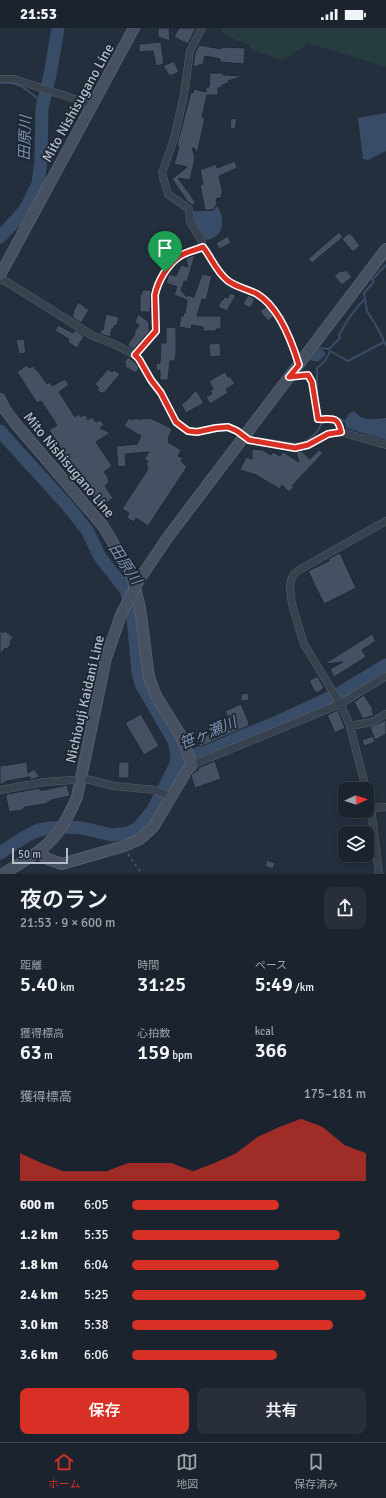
<!DOCTYPE html>
<html lang="ja">
<head>
<meta charset="utf-8">
<style>
	:root { --surface:#1b232e; --page:#282f3a; --text:#f1f3f6; --muted:#a0a4aa; --line:#39404a; --accent:#d93025 }
	body { margin:0; font-family:Signika,"Noto Sans JP",sans-serif; background:var(--page); color:var(--text); height:100vh; display:flex; flex-direction:column; font-size:15px; white-space:nowrap }
	* { box-sizing:border-box; margin:0 }
	p { font-size:13px; color:var(--muted) }
	.icon { flex:none; width:22px; height:22px; fill:none; stroke:currentColor; stroke-width:2; stroke-linecap:round; stroke-linejoin:round }
	.map { position:relative; height:846px; overflow:hidden }
	.details { display:flex; flex-direction:column; background:var(--surface); flex:1 }
	.details>* { flex:none }
	.needle { width:26px; rotate:86deg }
	.tools { position:absolute; left:338px; top:754px; display:grid; gap:8px }
	.tools a { display:grid; place-items:center; width:36px; height:36px; border-radius:8px; background:var(--surface); box-shadow:0 2px 6px #0003,0 0 0 1px var(--line); font-size:20px }
	.scale { position:absolute; left:12px; bottom:10px; width:56px; box-sizing:border-box; padding-left:4px; border:2px solid #b4bcc9; border-top:0; font-size:11px; line-height:14px; white-space:nowrap; color:#b4bcc9; -webkit-text-stroke:3px #1d2633; paint-order:stroke }
	.pin { position:absolute; display:grid; place-items:center; width:34px; height:34px; color:#fff; margin:-41px -17px; border-radius:50% 50% 50% 0; rotate:-45deg; box-shadow:0 0 4px #0007 }
	.pin .icon { rotate:45deg }
	.round { display:grid; place-items:center; flex:none; width:42px; height:42px; border-radius:8px; background:var(--page) }
	.headline { display:flex; align-items:center; justify-content:space-between; height:68px; padding:0 20px }
	h1 { font-size:22px; font-weight:600; line-height:30px }
	.figures { display:grid; grid-template-columns:repeat(3,1fr); gap:6px; height:68px; padding:4px 20px }
	.figures div { display:grid; align-content:center }
	.figures b { font-size:20px; font-weight:600 }
	.figures small { font-size:11px; font-weight:400 }
	.figures p { font-size:11px }
	.chart { height:112px; padding:8px 20px }
	.chart p { display:flex; justify-content:space-between }
	.chart svg { width:100%; height:72px; margin-top:4px; fill:var(--accent); opacity:.7 }
	.button { display:flex; gap:8px; margin-top:auto; padding:8px 20px }
	.button a { flex:1; height:46px; border-radius:8px; background:var(--accent); color:#fff; font-size:16px; font-weight:600; line-height:46px; text-align:center }
	.button a+a { background:var(--page); color:var(--text) }
	ul { padding:0 20px; list-style:none; font-size:13px }
	li { display:grid; grid-template-columns:64px 48px 1fr; align-items:center; height:30px }
	li i { height:10px; border-radius:5px; background:var(--accent) }
	.status { display:flex; justify-content:space-between; align-items:center; height:28px; padding:0 20px; background:var(--surface); direction:ltr }
	.status svg { height:11px; fill:currentColor }
	.dock { display:flex; justify-content:space-around; align-items:center; height:56px; border-top:1px solid var(--line); background:var(--surface); font-size:11px; color:var(--muted) }
	.dock a { display:grid; justify-items:center; gap:2px }
	.dock .active { color:var(--accent) }
	.map>svg:first-child { display:block }
	.green { fill:#263c3f }
	.water { fill:#394c67 }
	.lines { fill:none; stroke-linecap:round; stroke-linejoin:round }
	.stream { stroke:#394c67; stroke-width:2 }
	.river { stroke:#394c67; stroke-width:13 }
	.building { fill:#455162; stroke:#1f2835 }
	.minor-casing { stroke:#565f6c; stroke-width:8 }
	.secondary-casing { stroke:#565f6c; stroke-width:12 }
	.path { stroke:#44595c; stroke-width:1.5; stroke-dasharray:3 3; stroke-linecap:butt }
	.minor { stroke:#38414e; stroke-width:7 }
	.secondary { stroke:#465061; stroke-width:10 }
	.secondary-bridge-casing { stroke:#565f6c; stroke-width:12; stroke-linecap:butt }
	.secondary-bridge { stroke:#465061; stroke-width:10 }
	.route-casing { stroke:#fff; stroke-width:8 }
	.route { stroke:#d93025; stroke-width:5 }
	.labels { text-anchor:middle; dominant-baseline:central; stroke-width:3.5; stroke-linejoin:round; paint-order:stroke }
	.street-label { font-size:14px; fill:#b4bcc9; stroke:#1d2633 }
	.water-label { font-size:15px; font-style:italic; fill:#7c92b1; stroke:#1d2633 }
</style>
</head>
<body>
<div class="status"><b>21:53</b><svg viewBox="0 0 49 12"><path d="M0 12V9h3v3zM5 12V6h3v6zM10 12V3h3v9zM15 12V0h3v12zM26 1h20v11H26zM47 4h2v5h-2z"/></svg></div>
<div class="map">
<svg width="386" height="846" viewBox="0 0 386 846">
	<rect width="100%" height="100%" fill="#242f3e"/>
	<path class="green" d="M222 0H386V39L308 15 283 32 251 22 249 17 236 12 221 3Z"/>
	<g class="water">
		<path d="M386 85V123L368 132 363 131 358 90Z"/>
		<path d="M217 178C226 191 224 210 206 212 200 202 193 195 193 183H213Z"/>
		<path d="M319 320 325 324V327C319 333 318 335 310 332Z"/>
		<path d="M354 383C363 394 373 391 386 390V412L346 400 345 394 348 386Z"/>
	</g>
	<g class="lines">
		<g class="stream">
			<path d="M0 55C24 53 26 64 43 74"/>
			<path d="M365 271 367 283 378 301 386 317"/>
			<path d="M321 320 329 321 340 310 339 307C346 294 354 281 365 271L364 265 374 254 372 252 386 237"/>
			<path d="M322 389 330 388 348 394"/>
			<path d="M302 415C312 410 323 401 322 389 316 382 317 350 317 340 323 336 327 331 330 323L348 333 384 314"/>
		</g>
		<g class="river">
			<path d="M0 209 25 182 38 156 41 132 42 80 50 47 58 0"/>
			<path d="M0 403 67 477 87 502 100 529 126 562 133 590 138 644 141 656 174 713 177 727 176 736"/>
			<path d="M0 825 28 807 39 802 50 800 66 799 82 800 112 807 128 805 138 800 153 782 176 736 199 725 275 695 338 666 386 637"/>
		</g>
	</g>
	<g class="building">
		<path d="M158 0H169L170 13 158 9Z"/>
		<path d="M179 0H196L188 16 174 9Z"/>
		<path d="M161 14 164 36 156 38 153 23 139 24V16Z"/>
		<path d="M199 17 221 21V19L245 20 244 36 220 34V31L205 28 203 36 193 39 195 25Z"/>
		<path d="M174 33 179 44 170 48 163 38Z"/>
		<path d="M210 45H223V47L243 48 228 53V55L222 57V59L218 60V67H207L202 89 205 90 197 126 195 121 192 120 195 130 190 152 178 150 196 175 192 177 188 174 172 151 187 139 174 136 179 119 177 117 191 64 193 65 194 61 206 64V59H209Z"/>
		<path d="M231 90 237 91 235 101 230 100Z"/>
		<path d="M235 133 237 140 219 148 223 166H221L222 169 216 171 217 176 213 182H205L200 157 203 156 200 142 216 136 217 140Z"/>
		<path d="M339 204 343 209 312 235 308 231Z"/>
		<path d="M349 205 352 207 360 218 353 224 342 211Z"/>
		<path d="M228 208 231 215 219 221 216 215Z"/>
		<path d="M195 227 187 254 184 253 181 263 187 269V267L194 269 202 246 212 248 206 272 202 271 197 288H221V299L220 301H216V303H203V299L192 297 191 301 179 299 181 288H183L184 285H185L187 272 174 267 177 259 166 255 169 246 176 248 181 237 188 239 186 232 187 230Z"/>
		<path d="M342 242 343 244 346 242 352 249 342 257 334 248Z"/>
		<path d="M142 262H151L150 284H140V266H142Z"/>
		<path d="M230 265 236 267 227 283 218 279 222 271 223 272 224 269 228 270Z"/>
		<path d="M248 267 255 271 250 280 243 276Z"/>
		<path d="M78 274 89 282 81 295 72 289 74 284H73Z"/>
		<path d="M267 278 274 288 268 293 260 283Z"/>
		<path d="M106 286 119 289 117 297 114 298V301H112L110 309 100 306 101 302H103Z"/>
		<path d="M138 286 149 294V304L134 321 128 318V316L135 306 134 304 139 297 135 294Z"/>
		<path d="M58 297 73 305 75 302 84 308 77 320 68 314 69 311 55 303Z"/>
		<path d="M168 299 176 300V329H175V333H170L168 352H160V343L156 342V336L160 335 161 315H166V300Z"/>
		<path d="M24 311 26 325 19 326 16 312Z"/>
		<path d="M220 315 221 328 210 329 209 316Z"/>
		<path d="M128 329 135 334 139 340 136 345 125 339 126 336 124 335Z"/>
		<path d="M27 337 29 340 33 338 37 343H38L47 356 50 354 52 358 65 351 69 357 59 364 75 389 79 386 81 389 85 386 88 392 92 389 96 394 100 392 104 397 100 400 110 405 96 414 112 438 104 444 108 449 109 454 105 458 113 470 100 480 83 454 77 448 76 444 49 402 57 397 41 373 37 375 17 344Z"/>
		<path d="M108 341 112 344 114 342 120 346 104 365H101L97 362 99 360 95 356Z"/>
		<path d="M225 344 228 349 230 348 235 356 226 361 228 365 210 376 206 369 212 366 210 363 213 361 209 353Z"/>
		<path d="M196 362 204 375 186 385 181 376 186 373Z"/>
		<path d="M129 390 133 392 134 390 136 391 137 390 141 392 143 390 147 391 150 390 171 400 172 402 168 410 169 411 168 414 181 422 178 428 183 430 181 433 187 439 148 498 136 490 134 494 127 490 129 485 122 481 148 441 146 436 148 433 144 431 149 424 125 426 126 438 118 439 116 418 137 416 141 408 124 398Z"/>
		<path d="M252 421 263 422 271 427 273 424 280 428 283 424 299 434 296 424 301 423 310 431 319 422 323 425 292 458 294 459 289 464 282 457 280 461 256 447 240 442 246 429 252 431Z"/>
		<path d="M340 525 356 560 324 576 308 543 329 533 328 531Z"/>
		<path d="M0 602 3 605 5 603 13 609 10 614 11 616 7 621 5 620 0 626Z"/>
		<path d="M372 606 376 613 362 622 366 629 334 649 330 641 343 634 324 636Z"/>
		<path d="M316 649H318L324 660 317 665 316 663 315 664 309 653Z"/>
		<path d="M248 665 249 672 241 673V666Z"/>
		<path d="M364 667 373 681 372 682 374 687 363 691 354 674Z"/>
		<path d="M241 676 249 695 248 698 200 719 197 712 230 696 225 683Z"/>
		<path d="M338 682 345 700 335 705 327 687Z"/>
		<path d="M141 686 159 718 144 727 125 695Z"/>
		<path d="M386 692V706L375 712 370 699Z"/>
		<path d="M373 708 375 714 364 718 362 712Z"/>
		<path d="M215 733 221 751 195 760 191 748 192 746 199 741 198 740Z"/>
		<path d="M27 734 28 745 34 741 40 749 30 752V749L7 753 0 757V738Z"/>
		<path d="M119 734H129V750H118Z"/>
		<path d="M67 757 70 768 52 772 45 776 25 779 22 782 9 784 6 769 7 766 40 760V762H45Z"/>
		<path d="M267 832 275 835 273 841 265 838Z"/>
	</g>
	<g class="lines">
		<g class="minor-casing">
			<g id="minor">
				<path d="M0 51H14L93 77"/>
				<path d="M0 251 7 254 93 308 116 317 135 327 156 303 155 267C158 253 167 236 180 228 186 224 196 222 203 219L201 212 190 193 189 181 168 166 162 145 174 111 184 67 190 23 202 0"/>
				<path d="M135 327 139 331 151 352 161 365 176 394 188 403 197 404 216 400 227 399 237 403 249 412 295 419 309 417 328 406 341 404 386 417"/>
				<path d="M350 698 372 694 386 686"/>
				<path d="M192 737 340 676 386 648"/>
				<path d="M366 761 350 698 342 679 304 616 299 600 292 576 290 561 291 552 294 546 299 542 386 493"/>
				<path d="M0 762 45 754 86 751 114 758 155 762 171 769"/>
				<path d="M367 764 371 780 379 846"/>
				<path d="M371 780 386 779"/>
			</g>
		</g>
		<g class="secondary-casing">
			<g id="secondary">
				<path d="M0 247 134 0"/>
				<path d="M0 371 4 380 15 395 103 498 122 530 133 552 140 580 149 649 156 668 181 708 192 737 187 742 154 798 140 811 124 818 62 836 48 831 38 824"/>
				<path d="M139 552 168 509 386 221"/>
				<path d="M3 846C21 834 42 824 56 807 65 796 71 783 77 769L106 630 121 587"/>
			</g>
		</g>
		<g class="path">
			<path d="M207 224C213 233 218 244 227 252 235 259 248 261 257 266 275 277 290 307 295 326"/>
			<path d="M301 348 308 347 311 351 318 391C327 391 336 388 340 398"/>
			<path d="M128 826 142 846"/>
		</g>
		<use href="#minor" class="minor"/>
		<use href="#secondary" class="secondary"/>
		<g class="secondary-bridge-casing">
			<path id="secondary-bridge" d="M121 587 139 552"/>
		</g>
		<use href="#secondary-bridge" class="secondary-bridge"/>
	</g>
	<g class="lines">
		<g class="route-casing">
			<path id="route" d="M203 219C211 229 216 243 227 252 235 259 248 261 257 266 279 279 292 314 299 337L289 349 308 347 312 354 318 391C332 392 338 387 341 404L328 406 308 417 295 420 249 412 237 403 228 399 216 400 197 404 188 403 176 394 161 365 151 352 139 331 135 327 156 303 155 267C158 253 167 237 180 228 186 224 196 222 203 219Z"/>
		</g>
		<use href="#route" class="route"/>
	</g>
	<g class="labels">
		<g class="street-label">
			<text transform="translate(78 75) rotate(-61)">Mito Nishisugano Line</text>
			<text transform="translate(69 437) rotate(50)">Mito Nishisugano Line</text>
			<text transform="translate(85 671) rotate(-77)">Nichiouji Kaidani Line</text>
		</g>
		<g class="water-label">
			<text transform="translate(25 110) rotate(-88)">田原川</text>
			<text transform="translate(125 536) rotate(57)">田原川</text>
			<text transform="translate(208 705) rotate(-23)">笹ヶ瀬川</text>
		</g>
	</g>
</svg>
<div class="tools">
<a><svg class="needle" viewBox="-14 -14 28 28"><path d="M0-13l5 13h-10z" fill="#e53935"/><path d="M0 13l5-13h-10z" fill="#a0a4aa"/></svg></a>
<a><svg class="icon" aria-label="layers" viewBox="0 0 24 24"><path d="M12 4l9 5-9 5-9-5zM3 14l9 5 9-5"/></svg></a>
</div>
<div class="scale">50 m</div>
<div class="pin" style="left:165px;top:244px;background:#1e9e55"><svg class="icon" aria-label="arrive" viewBox="0 0 24 24"><path d="M6 21V4h12l-3 4 3 4H6"/></svg></div>
</div>
<section class="details">
<div class="headline"><div><h1>夜のラン</h1><p>21:53 · 9 × 600 m</p></div><a class="round"><svg class="icon" aria-label="share" viewBox="0 0 24 24"><path d="M12 15V3M7 8l5-5 5 5M5 13v7h14v-7"/></svg></a></div>
<div class="figures">
<div><p>距離</p><b>5.40<small> km</small></b></div>
<div><p>時間</p><b>31:25</b></div>
<div><p>ペース</p><b>5:49<small> /km</small></b></div>
</div>
<div class="figures">
<div><p>獲得標高</p><b>63<small> m</small></b></div>
<div><p>心拍数</p><b>159<small> bpm</small></b></div>
<div><p>kcal</p><b>366</b></div>
</div>
<div class="chart"><p><span>獲得標高</span>175–181 m</p>
<svg viewBox="0 0 160 44" preserveAspectRatio="none"><path d="M0 44V27L10 33L20 38L30 38L40 38L50 33L60 33L70 33L80 38L90 33L100 27L110 17L120 11L130 6L140 11L150 22L160 27V44z"/></svg>
</div>
<ul>
<li><b>600 m</b>6:05<i style="width:63%"></i></li>
<li><b>1.2 km</b>5:35<i style="width:89%"></i></li>
<li><b>1.8 km</b>6:04<i style="width:63%"></i></li>
<li><b>2.4 km</b>5:25<i style="width:100%"></i></li>
<li><b>3.0 km</b>5:38<i style="width:86%"></i></li>
<li><b>3.6 km</b>6:06<i style="width:62%"></i></li>
</ul>
<div class="button"><a>保存</a><a>共有</a></div>
</section>
<nav class="dock">
<a class="active"><svg class="icon" aria-label="home" viewBox="0 0 24 24"><path d="M3 11l9-7 9 7M6 9v11h12V9"/></svg>ホーム</a>
<a><svg class="icon" aria-label="map" viewBox="0 0 24 24"><path d="M3 6l6-2 6 2 6-2v14l-6 2-6-2-6 2zM9 4v14M15 6v14"/></svg>地図</a>
<a><svg class="icon" aria-label="saved" viewBox="0 0 24 24"><path d="M7 4h10v16l-5-4-5 4z"/></svg>保存済み</a>
</nav>
</body>
</html>
